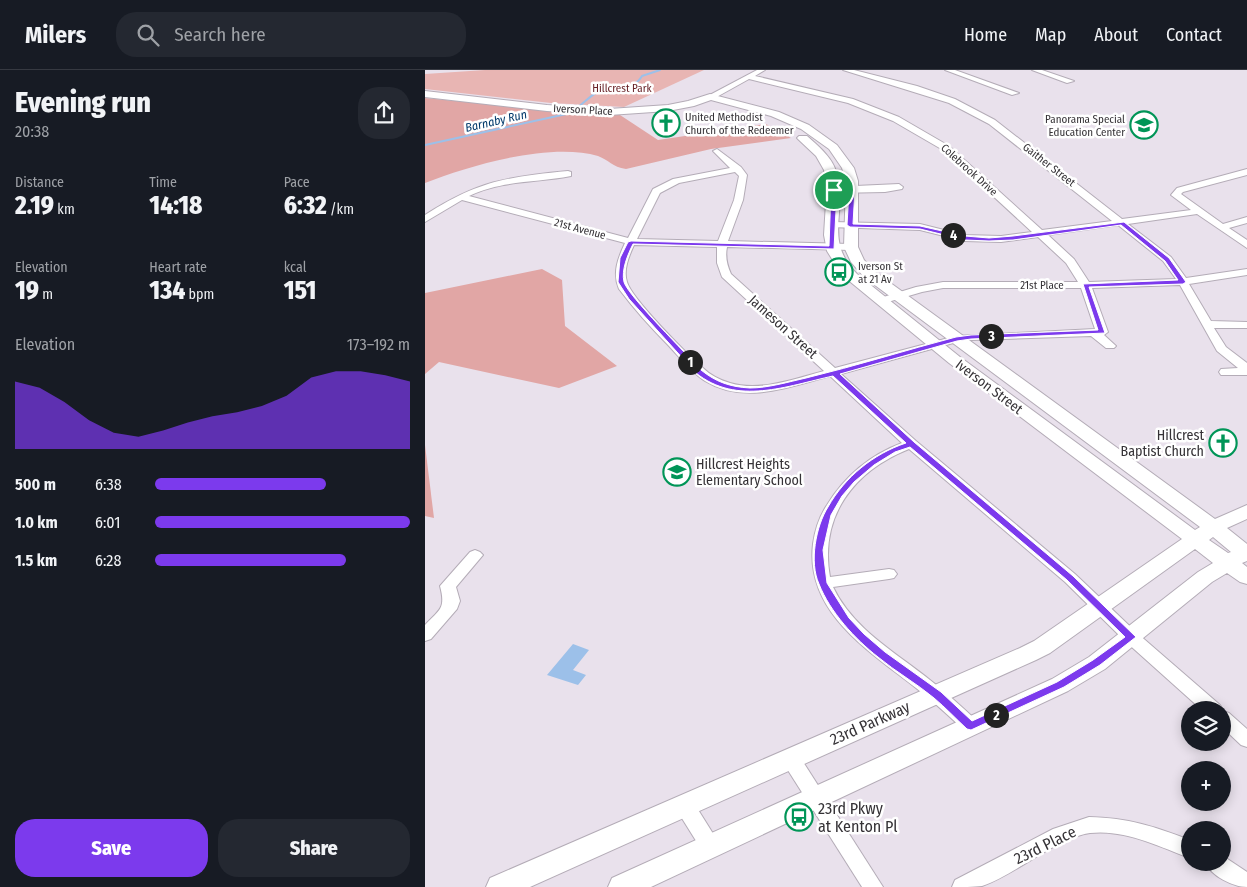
<!DOCTYPE html>
<html lang="en">
<head>
<meta charset="utf-8">
<style>
	:root { --surface:#171b24; --page:#242831; --text:#f1f3f6; --muted:#9ea1a6; --line:#363941; --accent:#7c3aed }
	body { margin:0; font-family:"Fira Sans Condensed",sans-serif; background:var(--page); color:var(--text); height:100vh; display:flex; flex-direction:column; font-size:19px; white-space:nowrap }
	* { box-sizing:border-box; margin:0 }
	p { font-size:16px; color:var(--muted) }
	.icon { flex:none; width:28px; height:28px; fill:none; stroke:currentColor; stroke-width:2; stroke-linecap:round; stroke-linejoin:round }
	.map { position:relative; flex:1; overflow:hidden }
	.details { display:flex; flex-direction:column; background:var(--surface); width:425px }
	.details>* { flex:none }
	.controls { position:absolute; left:756px; top:631px; display:grid; gap:10px }
	.controls a { display:grid; place-items:center; width:50px; height:50px; border-radius:50%; background:var(--surface); box-shadow:0 2px 12px #0003; font-size:25px }
	.pin { position:absolute; display:grid; place-items:center; width:42px; height:42px; color:#fff; margin:-21px; border:2px solid #fff; border-radius:50%; box-shadow:0 1px 5px #0007 }
	.km { position:absolute; width:25px; height:25px; margin:-12px; border-radius:50%; background:#222; color:#fff; font-size:14px; line-height:25px; text-align:center }
	.round { display:grid; place-items:center; flex:none; width:52px; height:52px; border-radius:20px; background:var(--page) }
	.overview { display:flex; align-items:center; justify-content:space-between; height:85px; padding:0 15px }
	h1 { font-size:28px; font-weight:800; line-height:38px }
	.figures { display:grid; grid-template-columns:repeat(3,1fr); gap:8px; height:85px; padding:5px 15px }
	.figures div { display:grid; align-content:center }
	.figures b { font-size:25px; font-weight:800 }
	.figures small { font-size:14px; font-weight:400 }
	.figures p { font-size:14px }
	.chart { height:140px; padding:10px 15px }
	.chart p { display:flex; justify-content:space-between }
	.chart svg { width:100%; height:90px; margin-top:5px; fill:var(--accent); opacity:.7 }
	.primary-button { display:flex; gap:10px; margin-top:auto; padding:10px 15px }
	.primary-button a { flex:1; height:58px; border-radius:20px; background:var(--accent); color:#fff; font-size:20px; font-weight:800; line-height:58px; text-align:center }
	.primary-button a+a { background:var(--page); color:var(--text) }
	ul { padding:0 15px; list-style:none; font-size:16px }
	li { display:grid; grid-template-columns:80px 60px 1fr; align-items:center; height:38px }
	li i { height:12px; border-radius:6px; background:var(--accent) }
	header { display:flex; align-items:center; gap:30px; box-sizing:border-box; height:70px; padding:0 25px; background:var(--surface); border-bottom:1px solid var(--line) }
	header strong { font-size:24px }
	nav { display:flex; gap:28px; margin-inline-start:auto; font-size:18px }
	.search { width:350px; height:45px; background:var(--page); display:flex; align-items:center; gap:12px; box-sizing:border-box; padding:0 18px; border-radius:20px; color:var(--muted); font-size:19px }
	main { display:flex; flex:1; min-height:0 }
	.map>svg:first-child { display:block }
	.green { fill:#e8b5b3 }
	.forest { fill:#e1a6a5 }
	.water { fill:#9cc0e9 }
	.lines { fill:none; stroke-linecap:round; stroke-linejoin:round }
	.stream { stroke:#9cc0e9; stroke-width:2 }
	.street-casing { stroke:#b4acb7; stroke-width:2 }
	.secondary-casing { stroke:#b4acb7; stroke-width:2 }
	.street { fill:#fff; fill-rule:evenodd }
	.secondary { fill:#fff; fill-rule:evenodd }
	.route { fill:#7c3aed; stroke:#fff; fill-rule:evenodd }
	.labels { text-anchor:middle; dominant-baseline:central; stroke-width:5; stroke-linejoin:round; paint-order:stroke }
	.far-park-label { font-size:11px; fill:#682227; stroke:#fff }
	.far-street-label { font-size:11px; fill:#353236; stroke:#fff }
	.far-poi-label { font-size:11px; fill:#353236; stroke:#fff; text-anchor:start }
	.far-water-label { font-size:12px; font-style:italic; fill:#01396a; stroke:#fff }
	.street-label { font-size:14px; fill:#353236; stroke:#fff }
	.poi-label { font-size:14px; fill:#353236; stroke:#fff; text-anchor:end }
	.near-street-label { font-size:16px; fill:#353236; stroke:#fff }
	.near-poi-label { font-size:16px; fill:#353236; stroke:#fff; text-anchor:start }
</style>
</head>
<body>
<header>
<strong>Milers</strong>
<div class="search"><svg class="icon" aria-label="search" viewBox="0 0 24 24"><circle cx="10" cy="10" r="6"/><path d="M15 15l6 6"/></svg>Search here</div>
<nav><a>Home</a><a>Map</a><a>About</a><a>Contact</a></nav>
</header>
<main>
<section class="details">
<div class="overview"><div><h1>Evening run</h1><p>20:38</p></div><a class="round"><svg class="icon" aria-label="share" viewBox="0 0 24 24"><path d="M12 15V3M7 8l5-5 5 5M5 13v7h14v-7"/></svg></a></div>
<div class="figures">
<div><p>Distance</p><b>2.19<small> km</small></b></div>
<div><p>Time</p><b>14:18</b></div>
<div><p>Pace</p><b>6:32<small> /km</small></b></div>
</div>
<div class="figures">
<div><p>Elevation</p><b>19<small> m</small></b></div>
<div><p>Heart rate</p><b>134<small> bpm</small></b></div>
<div><p>kcal</p><b>151</b></div>
</div>
<div class="chart"><p><span>Elevation</span>173–192 m</p>
<svg viewBox="0 0 160 44" preserveAspectRatio="none"><path d="M0 44V11L10 14L20 21L30 30L40 36L50 38L60 35L70 31L80 28L90 26L100 23L110 18L120 9L130 6L140 6L150 8L160 11V44z"/></svg>
</div>
<ul>
<li><b>500 m</b>6:38<i style="width:67%"></i></li>
<li><b>1.0 km</b>6:01<i style="width:100%"></i></li>
<li><b>1.5 km</b>6:28<i style="width:75%"></i></li>
</ul>
<div class="primary-button"><a>Save</a><a>Share</a></div>
</section>
<div class="map">
<svg width="822" height="817" viewBox="0 0 822 817">
	<rect width="100%" height="100%" fill="#e9e1ec"/>
	<path class="green" d="M60 0H279L199 37 126 33 0 19V4Z"/>
	<g class="forest">
		<path d="M0 28 163 44 195 45 233 70 341 54 366 68 286 79 201 99C187 97 184 90 173 86 126 72 45 95 0 113Z"/>
		<path d="M117 199 137 210 140 256 192 296 134 318 14 292 0 304V223Z"/>
		<path d="M0 375 9 448 0 446Z"/>
	</g>
	<path class="water" d="M148 574 164 580 148 600 161 605 153 615 122 605Z"/>
	<g class="lines">
		<g class="stream">
			<path d="M152 38C159 33 166 25 174 21 189 15 207 23 217 6L235 0"/>
			<path d="M0 75 146 43"/>
		</g>
		<g class="street-casing">
			<g id="street">
				<path d="M332 0H340L330 6 428 29 474 47 524 76 617 160 687 151 564 54 524 33 418 0H429L492 16 530 29 570 50 697 149 766 140 746 125 752 118 822 99V105L758 122 756 124 798 154 822 147V153L804 158 822 170V178L772 144 703 154 746 187 761 208 822 199V205L764 214 786 251 822 252V258H789L801 277 822 293V305H796L794 302 796 299 813 298 792 281 755 215 667 218 683 262 679 265 691 276 689 278H681L666 266 546 270 532 272 416 304 491 371 650 504 712 563 795 635 798 640V641L777 640 700 571 640 512 484 379C429 401 394 446 405 507L464 499 469 500 472 504 469 508 464 509 408 517C428 559 470 582 505 610 522 623 537 637 552 651L555 656 552 661 546 663 540 661C524 646 508 631 491 618 444 581 380 542 388 474 390 460 394 447 402 435 420 406 445 385 477 373L405 306C365 317 319 335 280 311 266 302 255 288 244 276 226 258 209 239 194 219 187 203 193 188 200 173L37 130 0 152V145C53 111 81 107 143 101L146 102V106C111 113 77 110 44 126L203 168 228 119 248 109 305 98 288 81 292 79 316 97 322 105 318 130 303 171 426 174 431 177 426 180 302 177C300 187 302 195 306 204L410 298 531 266 670 259 656 218H518L497 222 456 234 452 233 451 231 452 229 491 217 518 212H653L641 193 613 167 576 172 539 171 495 160 404 157 402 155 407 152 495 154 539 165 576 166 607 162 518 80 468 51 423 33 324 9 288 29 281 27ZM310 102 314 106 309 130 293 171 212 169 235 123 254 113ZM693 155 738 191 751 209 664 212 649 189 623 165ZM209 175 292 177V193L297 207 399 301C369 309 335 322 305 313 295 310 285 305 278 298 262 284 207 229 202 212 198 200 204 186 209 175Z"/>
				<path d="M520 0H530L594 23 587 25Z"/>
				<path d="M607 0H617L649 11 642 13Z"/>
				<path d="M474 114 478 117 477 119 460 122 409 123 405 120 409 117Z"/>
				<path d="M50 480 55 482 58 485 31 517 35 531 32 539 6 569 0 571V555C15 539 21 539 15 516L45 482Z"/>
				<path d="M798 641 804 643 822 659V677L816 675 798 658Z"/>
				<path d="M366 682 373 684 458 817H437L359 694 357 689 359 684Z"/>
				<path d="M260 728 267 730 292 770 295 776 292 782 285 785 278 782 253 742 250 736 253 730Z"/>
				<path d="M664 747C704 748 728 756 765 770V788C733 776 699 759 665 763 631 768 590 805 557 816 549 817 536 817 527 817L530 810 628 759Z"/>
				<path d="M798 786 822 802V817C808 817 786 806 780 792H798Z"/>
			</g>
		</g>
		<g class="secondary-casing">
			<path id="secondary" d="M0 21 122 35 184 39 243 35 263 31 285 24 354 42 384 55 412 75 429 98 433 111V177L439 190 449 201 790 449 822 435V449L802 458 822 474V491L817 493 822 497V514L815 512 802 503 787 512 680 599 643 621 226 817H183L187 808 627 609 664 587 773 502 788 493 770 479 625 583 611 590 105 817H61L65 808 595 578 609 571 757 469 524 293 417 205 402 181 399 165 402 116 399 100 391 86 374 70 372 68 374 66H382C393 76 406 86 411 101 424 140 397 169 432 204L535 287 770 460 775 457 439 207 426 192 419 177 421 111 417 98 404 79 376 59 346 46 286 30 269 36 243 41 184 45 122 41 0 27ZM788 467 806 482 803 483 784 470Z"/>
		</g>
		<use href="#street" class="street"/>
		<use href="#secondary" class="secondary"/>
	</g>
	<path class="route" d="M409 118 430 119 428 154 495 156 540 166 564 168 588 166 699 152 744 188 761 212 758 214 664 217 680 263 546 269 532 271 415 304 489 372 648 506 711 567 675 595 639 617 546 660 542 659C531 649 521 638 509 628 491 613 471 602 453 587 430 569 405 542 394 514 384 492 391 456 403 437 420 407 448 384 481 373L408 306C362 316 312 336 271 303L204 229 193 212 195 188 203 172 206 171 404 176 406 120ZM412 121H424L422 155 425 157 495 159 540 170 564 171 588 170 696 155 740 191 753 210 658 214 673 260 546 265 531 267C481 280 431 296 381 308 363 312 343 318 325 318 305 317 291 312 276 300 263 285 203 226 199 212 196 200 203 184 208 174L409 179ZM485 377 642 510 700 567 668 590 632 612 547 651 516 622 460 582 439 564 424 548 402 513 398 480 406 445 417 426 429 412 449 395 470 382Z"/>
	<defs>
		<g id="church-ring" transform="scale(1.4375)"><circle r="9.5" fill="#fff" stroke="#009557" stroke-width="1.5"/><path d="M-1.2-6h2.4v3.5h3.3v2.4h-3.3V6h-2.4V-.1h-3.3v-2.4h3.3Z" fill="#009557"/></g>
		<g id="school-ring" transform="scale(1.4375)"><circle r="9.5" fill="#fff" stroke="#009557" stroke-width="1.5"/><path d="M0-5L7-2L0 1L-7-2ZM-4 1L0 2.5L4 1V4Q0 6-4 4Z" fill="#009557"/></g>
		<g id="bus-ring" transform="scale(1.4375)"><circle r="9.5" fill="#fff" stroke="#009557" stroke-width="1.5"/><path d="M-5-6H5V4H4V6H2V4H-2V6H-4V4H-5ZM-3.5-4V0h7V-4ZM-3.5 1.2v1.5H-2V1.2ZM2 1.2v1.5H3.5V1.2Z" fill="#009557"/></g>
	</defs>
	<g fill-rule="evenodd">
		<use href="#church-ring" x="241" y="53"/>
		<use href="#school-ring" x="719" y="55"/>
		<use href="#bus-ring" x="414" y="202"/>
		<use href="#church-ring" x="798" y="373"/>
		<use href="#school-ring" x="252" y="402"/>
		<use href="#bus-ring" x="374" y="747"/>
	</g>
	<g class="labels">
		<g class="far-park-label">
			<text x="197" y="18">Hillcrest Park</text>
		</g>
		<g class="far-street-label">
			<text transform="translate(158 40) rotate(3)">Iverson Place</text>
			<text transform="translate(624 95) rotate(38)">Gaither Street</text>
			<text transform="translate(544 100) rotate(42)">Colebrook Drive</text>
			<text transform="translate(155 159) rotate(15)">21st Avenue</text>
			<text x="617" y="215">21st Place</text>
		</g>
		<g class="far-poi-label">
			<text x="260" y="47">United Methodist<tspan x="260" dy="13">Church of the Redeemer</tspan></text>
			<text x="700" y="49" text-anchor="end">Panorama Special<tspan x="700" dy="13">Education Center</tspan></text>
			<text x="433" y="196">Iverson St<tspan x="433" dy="13">at 21 Av</tspan></text>
		</g>
		<g class="far-water-label">
			<text transform="translate(71 51) rotate(-13)">Barnaby Run</text>
		</g>
		<g class="street-label">
			<text transform="translate(358 257) rotate(42)">Jameson Street</text>
			<text transform="translate(564 317) rotate(37)">Iverson Street</text>
		</g>
		<g class="poi-label">
			<text x="779" y="365">Hillcrest<tspan x="779" dy="16">Baptist Church</tspan></text>
			<text x="271" y="394" text-anchor="start">Hillcrest Heights<tspan x="271" dy="16">Elementary School</tspan></text>
		</g>
		<g class="near-street-label">
			<text transform="translate(445 653) rotate(-24)">23rd Parkway</text>
			<text transform="translate(620 775) rotate(-26)">23rd Place</text>
		</g>
		<g class="near-poi-label">
			<text x="393" y="738">23rd Pkwy<tspan x="393" dy="18">at Kenton Pl</tspan></text>
		</g>
	</g>
</svg>
<div class="controls">
<a><svg class="icon" aria-label="layers" viewBox="0 0 24 24"><path d="M12 4l9 5-9 5-9-5zM3 14l9 5 9-5"/></svg></a>
<a>+</a>
<a>−</a>
</div>
<div class="pin" style="left:409px;top:120px;background:#1e9e55"><svg class="icon" aria-label="arrive" viewBox="0 0 24 24"><path d="M6 21V4h12l-3 4 3 4H6"/></svg></div>
<b class="km" style="left:265px;top:292px">1</b>
<b class="km" style="left:571px;top:645px">2</b>
<b class="km" style="left:566px;top:266px">3</b>
<b class="km" style="left:528px;top:165px">4</b>
</div>
</main>
</body>
</html>
